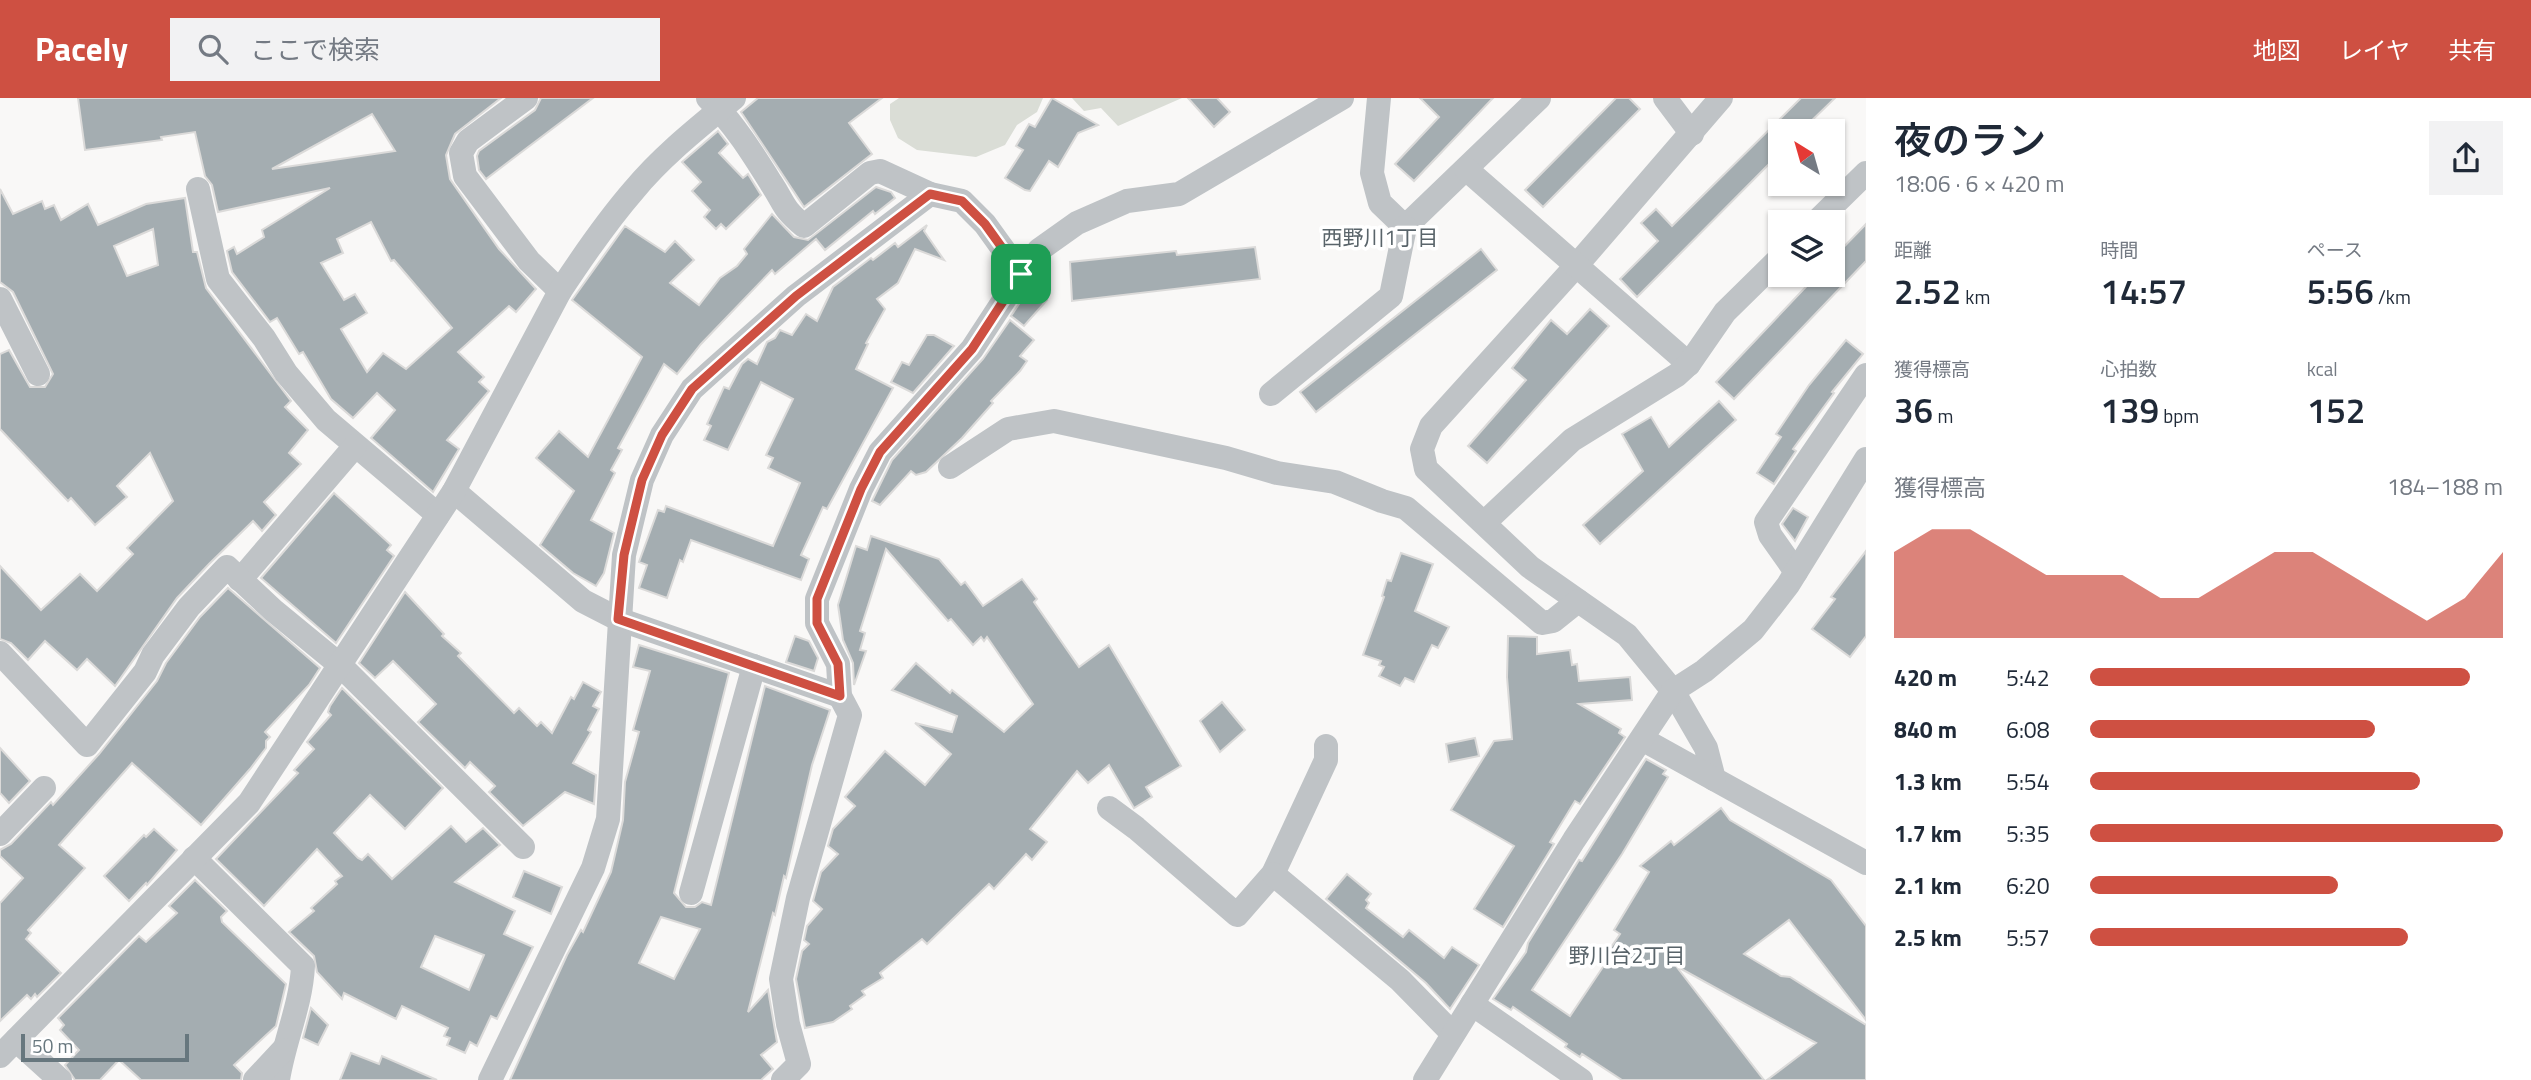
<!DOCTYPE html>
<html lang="ja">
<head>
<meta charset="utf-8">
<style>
	:root { --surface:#fff; --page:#f2f2f3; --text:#1f2937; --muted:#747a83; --accent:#ce5042 }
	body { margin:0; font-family:"Titillium Web","Noto Sans JP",sans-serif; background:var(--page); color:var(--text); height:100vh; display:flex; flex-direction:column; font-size:26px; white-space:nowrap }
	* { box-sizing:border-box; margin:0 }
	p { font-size:23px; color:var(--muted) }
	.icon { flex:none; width:38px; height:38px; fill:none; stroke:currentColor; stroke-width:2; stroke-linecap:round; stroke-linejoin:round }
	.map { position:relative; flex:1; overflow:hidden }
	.drawer { display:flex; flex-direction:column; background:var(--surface); width:665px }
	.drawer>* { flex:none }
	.needle { width:46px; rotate:323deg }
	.tools { position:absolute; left:1768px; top:21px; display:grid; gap:14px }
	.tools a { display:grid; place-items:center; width:77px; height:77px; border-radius:0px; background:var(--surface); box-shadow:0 2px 5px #0004; font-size:35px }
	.scale { position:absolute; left:21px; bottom:18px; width:168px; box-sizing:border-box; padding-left:7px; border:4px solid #67777e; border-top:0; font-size:19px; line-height:24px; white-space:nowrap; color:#67777e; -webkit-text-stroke:5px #fff; paint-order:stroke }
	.pin { position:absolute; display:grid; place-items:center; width:60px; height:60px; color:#fff; margin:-30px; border-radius:14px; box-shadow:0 4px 10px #0006 }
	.round { display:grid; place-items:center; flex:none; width:74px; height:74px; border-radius:0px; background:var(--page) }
	.head { display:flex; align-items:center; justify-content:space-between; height:119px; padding:0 28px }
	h1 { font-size:38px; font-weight:600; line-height:52px }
	.figures { display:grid; grid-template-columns:repeat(3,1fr); gap:10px; height:119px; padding:7px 28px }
	.figures div { display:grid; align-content:center }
	.figures b { font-size:35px; font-weight:600 }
	.figures small { font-size:19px; font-weight:400 }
	.figures p { font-size:19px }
	.chart { height:196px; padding:14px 28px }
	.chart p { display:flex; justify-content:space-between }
	.chart svg { width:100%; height:126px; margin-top:7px; fill:var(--accent); opacity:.7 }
	ul { padding:0 28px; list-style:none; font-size:23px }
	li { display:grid; grid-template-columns:112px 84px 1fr; align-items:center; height:52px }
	li i { height:18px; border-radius:9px; background:var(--accent) }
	header { display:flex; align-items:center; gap:42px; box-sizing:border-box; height:98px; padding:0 35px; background:var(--accent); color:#fff }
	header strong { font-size:33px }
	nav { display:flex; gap:38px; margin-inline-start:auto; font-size:24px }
	.search { width:490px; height:63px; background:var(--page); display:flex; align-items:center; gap:18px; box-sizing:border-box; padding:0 24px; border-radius:0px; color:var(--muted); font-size:26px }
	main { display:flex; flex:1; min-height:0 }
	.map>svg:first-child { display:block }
	.green { fill:#daddd6 }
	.building { fill:#a4adb1; stroke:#dbdad9; stroke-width:2; fill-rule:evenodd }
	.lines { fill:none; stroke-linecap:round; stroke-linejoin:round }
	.street { stroke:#bfc3c6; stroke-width:24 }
	.route-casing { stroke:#fff; stroke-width:14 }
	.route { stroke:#ce5042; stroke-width:9 }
	.labels { text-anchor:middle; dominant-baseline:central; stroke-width:7; stroke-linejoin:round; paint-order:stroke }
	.neighbourhood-label { font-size:21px; fill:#59646a; stroke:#fff }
</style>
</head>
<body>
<header>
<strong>Pacely</strong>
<div class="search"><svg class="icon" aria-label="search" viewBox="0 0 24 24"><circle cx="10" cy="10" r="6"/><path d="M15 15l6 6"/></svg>ここで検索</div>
<nav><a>地図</a><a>レイヤ</a><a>共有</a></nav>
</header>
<main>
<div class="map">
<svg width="1866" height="982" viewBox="0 0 1866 982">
	<rect width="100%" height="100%" fill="#f9f8f7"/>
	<g class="green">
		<path d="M899 0H1043L1037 14 1017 27 1005 47 976 59 917 52 898 40 890 22V6Z"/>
		<path d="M1072 0H1182L1118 28 1101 10 1084 13Z"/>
	</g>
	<g class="building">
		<path d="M78 0H501L455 36 446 57 450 81 499 151 536 191 516 214 509 208 458 254 484 279 479 284 489 293 447 342 459 351 433 394 371 340 395 312 377 295 353 320 331 301 303 254 299 256 277 220 270 224 232 174 227 153 234 149 237 156 264 139 262 132 330 90 218 114 212 87 205 78 195 34 161 39 162 42 85 52ZM372 16 395 53 272 71ZM371 124 391 163 394 162 452 230 406 271 383 255 367 274 341 231 367 215 355 196 344 202 321 165 343 155 337 141Z"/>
		<path d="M541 0H593L486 81 479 72 477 58 479 53 535 12Z"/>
		<path d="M758 0H882L849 25 872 56 804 109 741 14Z"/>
		<path d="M1052 0 1098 27 1078 35 1058 69 1049 63 1030 93 1025 92 1005 80 1023 52 1016 48 1029 26 1035 29Z"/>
		<path d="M1188 0H1217L1230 14 1214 29Z"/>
		<path d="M1420 0H1493L1414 83 1395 66 1439 19Z"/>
		<path d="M1616 0H1629L1640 11 1543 109 1525 92Z"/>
		<path d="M1801 0H1835L1801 33H1780V55L1637 199 1620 181 1658 143 1641 125 1656 111 1672 128Z"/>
		<path d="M718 33 728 46 719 55 743 80 748 76 761 97 726 131 721 126 716 131 704 119 710 112 692 93 701 84 682 64Z"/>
		<path d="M876 89 891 94 895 100 875 116 873 113 825 152 816 141 775 176 772 172 701 246 677 276 664 266 618 350 622 352 611 372 615 375 591 422 614 435 604 475 596 488 573 475 540 447 574 393 536 360 559 333 588 359 642 259 572 202 625 128 665 154 675 143 694 162 670 185 699 207 720 180 737 168 747 156 744 151 772 116 794 139 808 142Z"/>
		<path d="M0 91 13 116 42 103 45 111 54 107 61 122 88 106 98 127 146 106 185 100 193 154H197L206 190 291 303 285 309 308 332 289 355 301 366 264 404 276 417 262 433 253 423 209 466 177 500 115 588 87 561 77 572 45 543 28 562 11 545 0 541V468L41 512 80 476 97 493 133 456 127 450 173 403 150 355 117 388 127 399 95 427 71 400 68 403 0 331V256L9 252 30 289H45L53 276 13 194 0 184ZM153 131 158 167 127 178 114 148Z"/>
		<path d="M1866 126V163L1734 301 1716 284 1817 177H1832V161Z"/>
		<path d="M927 127 924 133 944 162 915 151 898 185 877 201 885 211 866 245 868 246 856 271 893 290 827 411 823 409 801 457 809 461 801 482 691 442 683 464 680 462 667 500 639 490 647 467 639 464 658 412 664 414 666 408 773 448 800 385 768 370 773 360 766 357 793 301 761 284 728 352 704 342 711 328 707 326 724 289 729 291 742 266 748 261 757 266 767 244 775 240 780 232 792 237 806 216 817 223 833 189 871 160 873 162 895 145 898 149Z"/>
		<path d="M1255 149 1260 181 1072 203 1070 164 1176 153 1177 157Z"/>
		<path d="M1481 151 1497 172 1316 314 1300 294Z"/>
		<path d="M1031 188 1047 202 1024 228 1011 218Z"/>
		<path d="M1590 211 1609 228 1487 365 1468 348 1526 282 1512 270 1551 222 1567 236Z"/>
		<path d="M1010 222 1034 242 1020 258 1027 263 1020 273 991 303 993 305 962 340 926 374 916 377 911 373 880 407 872 403 892 362 983 261Z"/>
		<path d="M927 237H934L954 248 913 295 891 284 902 264 909 267Z"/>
		<path d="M1846 242 1863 256 1832 294 1834 295 1793 351 1796 353 1774 386 1757 375 1781 339 1776 336 1809 287Z"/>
		<path d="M1719 303 1736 322 1600 446 1583 427 1643 373 1622 336 1651 319 1669 349Z"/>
		<path d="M334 395 391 447 387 452 394 458 336 545 261 480Z"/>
		<path d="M1793 410 1808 419 1795 443 1782 426Z"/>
		<path d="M871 438 939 461 961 487 965 484 983 508 1022 481 1037 501 1034 504 1079 569 1109 547 1181 668 1146 689 1152 699 1134 710 1109 667 1088 685 1077 673 1030 731 1047 744 1032 762 1026 756 994 791 989 786 927 846 922 841 880 875 883 880 862 893 865 897 850 908 852 911 833 924 805 930 796 881 802 853 809 846 804 842 807 828 822 811 813 803 821 774 838 756 828 748 833 731 855 708 845 699 885 653 925 687 951 656 915 625 952 634 957 618 892 592 916 565 950 595 952 592 1004 634 1033 606 987 539 984 543 981 539 973 547 951 521 948 523 886 451 860 533 865 535 860 552 866 553 854 587 853 565 843 542 838 507 856 448 867 452Z"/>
		<path d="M1866 453V538L1850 559 1812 531 1835 501 1831 499Z"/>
		<path d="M1401 455 1433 466 1415 513 1449 529 1438 550 1432 547 1414 584 1405 580 1400 588 1379 578 1384 569 1379 567 1381 563 1363 557 1384 499 1382 498 1387 482 1391 483Z"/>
		<path d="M228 490 320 570 309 587 265 634 270 639 266 643V650L250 671 201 727 132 665 59 747 85 770 28 832 31 835 26 841 61 875 37 899 35 896 31 901 27 897 0 923V805L23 780 0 758V752L11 746 51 704 53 707 99 656 157 583 166 565 200 519Z"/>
		<path d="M405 494 444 536 442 538 461 555 458 558 514 615 519 610 537 628 541 624 552 635 571 599 574 601 583 584 601 594 593 608 599 611 588 632 591 634 573 665 596 677 594 706 565 694 523 728 489 694 495 688 470 664 465 670 418 624 436 606 393 563 375 580 359 565Z"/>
		<path d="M795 538 809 543 818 560 814 573 786 564Z"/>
		<path d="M1508 538 1537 539V556L1570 552 1572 567 1577 566 1579 583 1630 579 1632 602 1579 606 1621 631 1619 635 1625 639 1580 706 1575 703 1550 744 1554 746 1503 829 1474 811 1514 748 1451 712 1494 643 1512 641 1507 579Z"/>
		<path d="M639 547 729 575 674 795 686 809H695L702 804 711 807 765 588 830 612 812 667 786 780 784 778 775 817 773 815 748 914 768 892 777 944 761 957 773 971 761 982H510L567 857 581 832 583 834 611 774 623 722 625 684 639 634 633 632 650 573 633 569ZM661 819 700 831 674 881 639 865Z"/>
		<path d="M342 590 443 690 405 731 370 697 334 735 358 760 362 762 368 756 392 781 451 728 466 744 483 730 500 747 455 784 515 813 504 836 533 849 497 921 491 918 477 948 470 944 465 955 447 947 450 940 444 938 448 930 402 908 396 921 344 895 342 901 317 874 314 858 289 834 314 813 311 810 337 786 335 783 342 778 317 751 264 808 216 761 298 675 294 672 314 651 307 644 331 617 328 614 330 608ZM435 838 484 857 469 892 421 869Z"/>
		<path d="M1222 604 1245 632 1220 654 1200 623Z"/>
		<path d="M1475 640 1479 658 1449 664 1446 646Z"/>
		<path d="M0 650 30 683 9 705 0 695Z"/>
		<path d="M1646 661 1666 672 1663 676 1668 679 1622 756 1532 892 1570 918 1605 866 1601 864 1620 836 1614 832 1649 774 1640 768 1671 743 1674 747 1721 710 1730 722 1831 782 1866 828V922L1789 822 1744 856 1781 878 1790 879 1866 927V982H1767L1816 945 1676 868 1764 982H1622L1582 956 1580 959 1565 949 1567 946 1513 909 1511 912 1493 901 1526 854 1528 845 1579 762 1582 763Z"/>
		<path d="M154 731 177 752 147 787 146 785 129 803 104 778 144 737 146 739Z"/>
		<path d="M524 773 562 789 551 816 513 799Z"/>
		<path d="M1347 776 1371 796 1366 802 1369 805 1366 810 1403 839 1409 832 1444 860 1452 849 1479 867 1450 911 1426 885 1326 801Z"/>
		<path d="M195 782 227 813 221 819 222 824 286 886 276 928 234 967 242 975 241 982H141L119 962 100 982H75L65 967 79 952 60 932 64 927 58 920 139 838 146 844 177 815 169 808Z"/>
		<path d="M311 910 328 927 318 947 303 940Z"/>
		<path d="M351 955 379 966 382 958 437 982H340Z"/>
	</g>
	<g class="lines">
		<g class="street">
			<path d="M526 0 468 43 461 55 465 78 529 163 560 193"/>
			<path d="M708 0C733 24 753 56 771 85 785 106 782 110 804 128L870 75 880 73 930 96 962 103 985 126 1021 176 1039 152 1077 125 1127 103 1179 96 1342 0"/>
			<path d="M1379 0 1372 75 1380 105 1405 129 1539 0"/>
			<path d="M1665 0 1692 36"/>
			<path d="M1721 0 1576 168 1431 328 1422 351 1426 371 1530 469 1627 537 1673 593 1706 650 1714 681 1866 765"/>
			<path d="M1466 71 1689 266"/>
			<path d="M198 91 218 181 264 240 286 275 326 322 438 417"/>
			<path d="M1816 124 1866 75"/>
			<path d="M0 201 38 276"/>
			<path d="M1271 296 1391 198 1405 129"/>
			<path d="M950 369 1008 331 1054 323 1226 360 1277 375 1335 384 1382 403 1406 410 1542 525 1553 523 1578 503"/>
			<path d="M454 393 583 503 618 521 840 598"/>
			<path d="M1484 425 1572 342 1677 277 1689 266 1725 214 1780 160"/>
			<path d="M1796 474 1770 437 1766 424 1866 277"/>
			<path d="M240 482 355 348"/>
			<path d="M0 555 87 647 145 574 153 557 189 509 227 469 273 512 340 567 523 749"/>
			<path d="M1642 641 1714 681"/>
			<path d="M1109 710 1136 730 1237 817 1273 776 1326 662V648"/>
			<path d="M0 736 44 690"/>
			<path d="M194 760 303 868C301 908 284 943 278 982"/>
			<path d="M1273 776 1400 882 1453 936"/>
			<path d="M691 795 754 568"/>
			<path d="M1472 906 1581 982"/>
			<path d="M16 942 60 982"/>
			<path d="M0 958 249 705 454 393 560 193C583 158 607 123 634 92 663 57 699 29 734 0"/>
			<path d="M255 982 283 952"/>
			<path d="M490 982 593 770 608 721 624 457 642 382 662 337 692 291 713 272 796 198 930 96"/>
			<path d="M783 982 799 966 788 926 781 881 798 800 850 617 840 598 838 566 817 525V501L861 391 880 354 972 251 1021 176"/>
			<path d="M1425 982 1574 742 1673 593 1704 573 1753 532 1788 487 1866 361"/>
		</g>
	</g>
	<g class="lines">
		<g class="route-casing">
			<path id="route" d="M930 96 962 103 985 126 1021 176 972 251 880 354 861 391 817 501V525L838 566 840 598 618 521 624 457 642 382 662 337 692 291 796 198Z"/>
		</g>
		<use href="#route" class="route"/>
	</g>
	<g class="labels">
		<g class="neighbourhood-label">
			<text x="1380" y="139">西野川1丁目</text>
			<text x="1627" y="857">野川台2丁目</text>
		</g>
	</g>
</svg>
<div class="tools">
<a><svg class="needle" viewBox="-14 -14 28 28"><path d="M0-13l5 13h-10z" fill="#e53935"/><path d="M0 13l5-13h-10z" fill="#747a83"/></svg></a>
<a><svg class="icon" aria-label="layers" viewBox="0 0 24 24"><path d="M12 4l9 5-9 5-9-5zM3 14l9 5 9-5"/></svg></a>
</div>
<div class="scale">50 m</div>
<div class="pin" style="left:1021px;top:176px;background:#1e9e55"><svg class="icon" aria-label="arrive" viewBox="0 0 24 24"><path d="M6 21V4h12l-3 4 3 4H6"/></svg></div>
</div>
<section class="drawer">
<div class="head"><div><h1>夜のラン</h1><p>18:06 · 6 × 420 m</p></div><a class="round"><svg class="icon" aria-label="share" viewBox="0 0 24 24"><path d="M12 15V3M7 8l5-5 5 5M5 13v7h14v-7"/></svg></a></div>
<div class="figures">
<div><p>距離</p><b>2.52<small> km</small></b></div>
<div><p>時間</p><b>14:57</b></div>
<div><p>ペース</p><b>5:56<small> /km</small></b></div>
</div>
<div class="figures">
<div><p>獲得標高</p><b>36<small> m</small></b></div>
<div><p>心拍数</p><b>139<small> bpm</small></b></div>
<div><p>kcal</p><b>152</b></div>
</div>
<div class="chart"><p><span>獲得標高</span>184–188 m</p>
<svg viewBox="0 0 160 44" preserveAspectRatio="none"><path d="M0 44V14L10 6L20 6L30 14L40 22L50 22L60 22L70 30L80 30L90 22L100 14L110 14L120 22L130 30L140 38L150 30L160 14V44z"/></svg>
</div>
<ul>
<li><b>420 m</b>5:42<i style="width:92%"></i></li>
<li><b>840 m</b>6:08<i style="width:69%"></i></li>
<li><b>1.3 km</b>5:54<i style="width:80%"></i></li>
<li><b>1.7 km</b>5:35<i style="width:100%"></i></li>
<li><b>2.1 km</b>6:20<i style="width:60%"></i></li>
<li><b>2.5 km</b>5:57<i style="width:77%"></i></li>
</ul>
</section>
</main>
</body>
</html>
